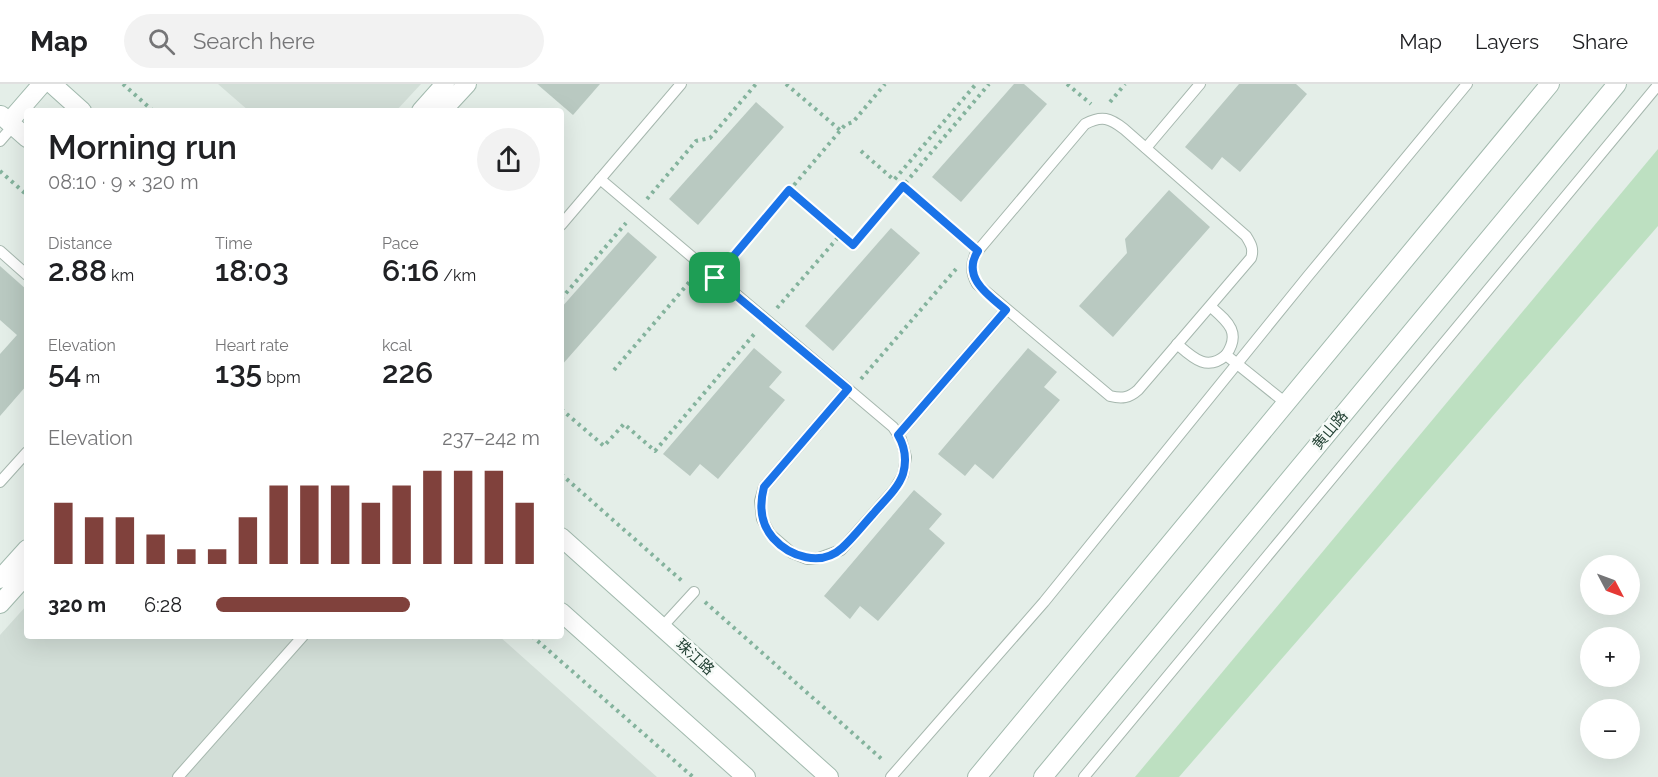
<!DOCTYPE html>
<html lang="en">
<head>
<meta charset="utf-8">
<style>
	:root { --surface:#fff; --page:#f2f2f2; --text:#202124; --muted:#757577; --line:#e0e0e0; --accent:#80413c }
	body { margin:0; font-family:Raleway,"Noto Sans SC",sans-serif; background:var(--page); color:var(--text); height:100vh; display:flex; flex-direction:column; font-size:22px; white-space:nowrap }
	* { box-sizing:border-box; margin:0 }
	p { font-size:20px; color:var(--muted) }
	.icon { flex:none; width:33px; height:33px; fill:none; stroke:currentColor; stroke-width:2; stroke-linecap:round; stroke-linejoin:round }
	.map { position:relative; flex:1; overflow:hidden }
	.details { position:absolute; left:24px; top:24px; width:540px; height:531px; display:flex; flex-direction:column; background:var(--surface); border-radius:6px; box-shadow:0 6px 24px #0002 }
	.details>* { flex:none }
	.needle { width:39px; rotate:131deg }
	.controls { position:absolute; left:1580px; top:471px; display:grid; gap:12px }
	.controls a { display:grid; place-items:center; width:60px; height:60px; border-radius:50%; background:var(--surface); box-shadow:0 6px 24px #0002; font-size:30px }
	.pin { position:absolute; display:grid; place-items:center; width:51px; height:51px; color:#fff; margin:-26px; border-radius:12px; box-shadow:0 3px 9px #0006 }
	.round { display:grid; place-items:center; flex:none; width:63px; height:63px; border-radius:32px; background:var(--page) }
	.overview { display:flex; align-items:center; justify-content:space-between; height:102px; padding:0 24px }
	h1 { font-size:33px; font-weight:600; line-height:45px }
	.stats { display:grid; grid-template-columns:repeat(3,1fr); gap:9px; height:102px; padding:6px 24px }
	.stats div { display:grid; align-content:center }
	.stats b { font-size:30px; font-weight:600 }
	.stats small { font-size:16px; font-weight:400 }
	.stats p { font-size:16px }
	.chart { height:168px; padding:12px 24px }
	.chart p { display:flex; justify-content:space-between }
	.chart svg { width:100%; height:108px; margin-top:6px; stroke:var(--accent); stroke-width:6 }
	ul { padding:0 24px; list-style:none; font-size:20px }
	li { display:grid; grid-template-columns:96px 72px 1fr; align-items:center; height:45px }
	li i { height:15px; border-radius:8px; background:var(--accent) }
	header { display:flex; align-items:center; gap:36px; box-sizing:border-box; height:84px; padding:0 30px; background:var(--surface); border-bottom:2px solid var(--line) }
	header strong { font-size:28px }
	nav { display:flex; gap:33px; margin-inline-start:auto; font-size:21px }
	.search { width:420px; height:54px; background:var(--page); display:flex; align-items:center; gap:15px; box-sizing:border-box; padding:0 21px; border-radius:33px; color:var(--muted); font-size:22px }
	.map>svg:first-child { display:block }
	.built { fill:#d2ded7 }
	.green { fill:#bde0c1 }
	.building { fill:#b9c9c1 }
	.lines { fill:none; stroke-linecap:round; stroke-linejoin:round }
	.lane-casing { stroke:#a6b7ae; stroke-width:12 }
	.secondary-casing { stroke:#a2baae; stroke-width:20 }
	.path { stroke:#84b39d; stroke-width:4; stroke-dasharray:3 4.5; stroke-linecap:butt }
	.lane { stroke:#fff; stroke-width:10 }
	.secondary { stroke:#fff; stroke-width:18 }
	.route-casing { stroke:#fff; stroke-width:12 }
	.route { stroke:#1a73e8; stroke-width:8 }
	.labels { text-anchor:middle; dominant-baseline:central; stroke-width:5; stroke-linejoin:round; paint-order:stroke }
	.street-label { font-size:15px; fill:#234134; stroke:#f5faf7 }
</style>
</head>
<body>
<header>
<strong>Map</strong>
<div class="search"><svg class="icon" aria-label="search" viewBox="0 0 24 24"><circle cx="10" cy="10" r="6"/><path d="M15 15l6 6"/></svg>Search here</div>
<nav><a>Map</a><a>Layers</a><a>Share</a></nav>
</header>
<div class="map">
<svg width="1658" height="693" viewBox="0 0 1658 693">
	<rect width="100%" height="100%" fill="#e4eee8"/>
	<g class="built">
		<path d="M218 0H421L396 27H249Z"/>
		<path d="M27 521V552H499L657 693H0V551Z"/>
	</g>
	<path class="green" d="M1658 65V142L1179 693H1135Z"/>
	<g class="building">
		<path d="M537 0H600L573 31Z"/>
		<path d="M1014 0H1024L1047 20 961 118 932 93Z"/>
		<path d="M1239 0H1296L1307 10 1240 88 1222 73 1212 86 1185 63Z"/>
		<path d="M756 18 784 43 698 141 669 115Z"/>
		<path d="M1169 106 1210 143 1113 253 1079 222 1127 169 1125 155Z"/>
		<path d="M891 144 920 169 833 267 805 242Z"/>
		<path d="M628 148 657 173 561 282V224Z"/>
		<path d="M0 182 27 206V301L0 332V270L17 251 0 236Z"/>
		<path d="M754 264 782 288 769 303 785 316 718 395 700 380 690 392 663 370Z"/>
		<path d="M1028 264 1057 288 1044 303 1060 316 993 395 975 380 965 392 938 370Z"/>
		<path d="M914 406 942 430 929 445 945 459 878 537 860 522 850 535 824 512Z"/>
	</g>
	<g class="lines">
		<g class="lane-casing">
			<g id="lane">
				<path d="M0 57 13 42"/>
				<path d="M1146 64 1200 0"/>
				<path d="M600 95 893 343 901 355 906 373 903 391 894 406 841 466 819 474 807 475 792 469 770 450 762 435 760 417 764 403 848 305"/>
				<path d="M561 141 681 0"/>
				<path d="M0 167 27 191"/>
				<path d="M1210 222 1251 174C1254 165 1251 160 1246 152L1124 45C1110 34 1102 31 1085 40L976 169C971 179 971 190 977 200L1110 312C1122 315 1129 314 1138 306L1210 222C1227 237 1242 248 1226 271L1287 320"/>
				<path d="M1177 260C1193 274 1207 288 1226 271"/>
				<path d="M898 351 1006 226"/>
				<path d="M0 398 27 368"/>
				<path d="M662 543 694 508"/>
				<path d="M178 693 303 552"/>
				<path d="M891 693 1044 518 1308 192 1467 0"/>
				<path d="M1084 693 1658 1"/>
			</g>
		</g>
		<g class="secondary-casing">
			<g id="secondary">
				<path d="M52 0 82 27"/>
				<path d="M421 27 445 0"/>
				<path d="M442 27 467 0"/>
				<path d="M1 31 27 54"/>
				<path d="M9 38 42 0"/>
				<path d="M561 453 829 693"/>
				<path d="M0 495 27 465"/>
				<path d="M0 520 27 490"/>
				<path d="M561 528 746 693"/>
				<path d="M977 693 1550 0"/>
				<path d="M1043 693 1617 0"/>
			</g>
		</g>
		<g class="path">
			<path d="M123 0 153 27"/>
			<path d="M786 0 840 46"/>
			<path d="M1067 0 1091 20"/>
			<path d="M1110 18 1125 0"/>
			<path d="M861 67 894 96 976 0"/>
			<path d="M0 87 27 111"/>
			<path d="M903 102 966 157"/>
			<path d="M789 107 853 161 989 0"/>
			<path d="M647 115 696 57 710 54 756 0"/>
			<path d="M726 181 845 41 853 38 885 0"/>
			<path d="M561 215 626 139"/>
			<path d="M777 224 841 150"/>
			<path d="M614 286 692 195"/>
			<path d="M861 295 956 185"/>
			<path d="M561 325 604 362 624 340 655 367 756 248"/>
			<path d="M561 390 682 497"/>
			<path d="M705 518 884 677"/>
			<path d="M532 552 693 693"/>
		</g>
		<use href="#lane" class="lane"/>
		<use href="#secondary" class="secondary"/>
	</g>
	<g class="lines">
		<g class="route-casing">
			<path id="route" d="M903 102 978 167C961 193 988 211 1006 226L898 351C905 363 907 376 903 390 898 405 883 418 873 430 863 441 853 454 842 464 821 483 790 473 773 454 760 439 759 422 764 403L848 305 715 194 789 106 853 161Z"/>
		</g>
		<use href="#route" class="route"/>
	</g>
	<g class="labels">
		<g class="street-label">
			<text transform="translate(1330 346) rotate(-50)">黄山路</text>
			<text transform="translate(695 573) rotate(42)">珠江路</text>
		</g>
	</g>
</svg>
<div class="controls">
<a><svg class="needle" viewBox="-14 -14 28 28"><path d="M0-13l5 13h-10z" fill="#e53935"/><path d="M0 13l5-13h-10z" fill="#757577"/></svg></a>
<a>+</a>
<a>−</a>
</div>
<div class="pin" style="left:715px;top:194px;background:#1e9e55"><svg class="icon" aria-label="arrive" viewBox="0 0 24 24"><path d="M6 21V4h12l-3 4 3 4H6"/></svg></div>
<section class="details">
<div class="overview"><div><h1>Morning run</h1><p>08:10 · 9 × 320 m</p></div><a class="round"><svg class="icon" aria-label="share" viewBox="0 0 24 24"><path d="M12 15V3M7 8l5-5 5 5M5 13v7h14v-7"/></svg></a></div>
<div class="stats">
<div><p>Distance</p><b>2.88<small> km</small></b></div>
<div><p>Time</p><b>18:03</b></div>
<div><p>Pace</p><b>6:16<small> /km</small></b></div>
</div>
<div class="stats">
<div><p>Elevation</p><b>54<small> m</small></b></div>
<div><p>Heart rate</p><b>135<small> bpm</small></b></div>
<div><p>kcal</p><b>226</b></div>
</div>
<div class="chart"><p><span>Elevation</span>237–242 m</p>
<svg viewBox="0 0 160 44" preserveAspectRatio="none"><path d="M5 44V19M15 44V25M25 44V25M35 44V32M45 44V38M55 44V38M65 44V25M75 44V12M85 44V12M95 44V12M105 44V19M115 44V12M125 44V6M135 44V6M145 44V6M155 44V19"/></svg>
</div>
<ul>
<li><b>320 m</b>6:28<i style="width:60%"></i></li>
</ul>
</section>
</div>
</body>
</html>
